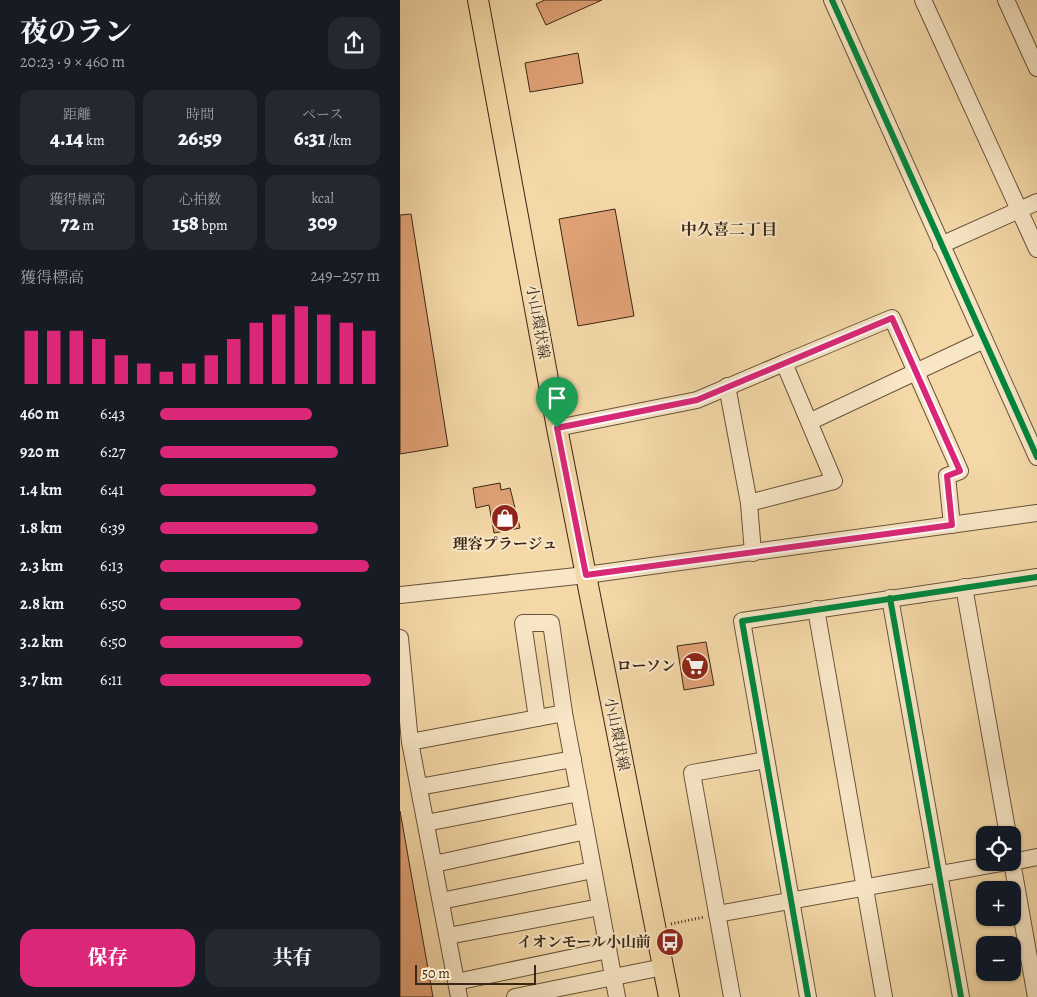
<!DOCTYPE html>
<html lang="ja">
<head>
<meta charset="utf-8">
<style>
	:root { --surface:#171b24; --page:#242831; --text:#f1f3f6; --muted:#9ea1a6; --accent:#db2777 }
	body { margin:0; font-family:Alegreya,"Noto Serif JP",serif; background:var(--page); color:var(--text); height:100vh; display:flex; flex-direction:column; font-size:19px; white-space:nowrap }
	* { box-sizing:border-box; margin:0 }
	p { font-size:16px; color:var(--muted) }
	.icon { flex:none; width:28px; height:28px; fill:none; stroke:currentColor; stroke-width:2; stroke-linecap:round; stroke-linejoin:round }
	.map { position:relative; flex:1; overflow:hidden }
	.details { display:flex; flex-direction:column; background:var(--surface); width:400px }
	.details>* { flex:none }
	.fabs { position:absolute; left:576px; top:826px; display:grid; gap:10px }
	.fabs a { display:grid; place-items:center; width:45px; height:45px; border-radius:10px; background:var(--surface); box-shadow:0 1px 4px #0004; font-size:25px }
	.scale { position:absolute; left:15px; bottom:12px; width:121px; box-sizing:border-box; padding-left:5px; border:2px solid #3a2817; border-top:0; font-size:14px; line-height:18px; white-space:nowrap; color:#3a2817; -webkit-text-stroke:4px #f8e6c6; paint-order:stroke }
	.pin { position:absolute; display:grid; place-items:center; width:42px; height:42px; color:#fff; margin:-51px -21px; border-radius:50% 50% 50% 0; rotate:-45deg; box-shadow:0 0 5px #0007 }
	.pin .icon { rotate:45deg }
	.round { display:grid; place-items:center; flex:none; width:52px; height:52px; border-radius:15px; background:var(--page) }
	.summary { display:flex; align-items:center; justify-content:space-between; height:85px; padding:0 20px }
	h1 { font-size:28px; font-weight:800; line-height:38px }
	.stats { display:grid; grid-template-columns:repeat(3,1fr); gap:8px; height:85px; padding:5px 20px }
	.stats div { display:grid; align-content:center; border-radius:12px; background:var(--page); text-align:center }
	.stats b { font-size:21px; font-weight:800 }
	.stats small { font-size:14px; font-weight:400 }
	.stats p { font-size:14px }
	.chart { height:140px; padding:10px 20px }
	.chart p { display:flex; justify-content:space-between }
	.chart svg { width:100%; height:90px; margin-top:5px; stroke:var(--accent); stroke-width:6 }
	.primary-button { display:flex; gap:10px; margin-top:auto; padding:10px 20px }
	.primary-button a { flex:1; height:58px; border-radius:15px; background:var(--accent); color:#fff; font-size:20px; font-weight:800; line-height:58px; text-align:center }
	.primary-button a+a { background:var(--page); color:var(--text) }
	ul { padding:0 20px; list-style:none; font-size:16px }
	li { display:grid; grid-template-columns:80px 60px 1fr; align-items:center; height:38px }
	li i { height:12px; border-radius:6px; background:var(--accent) }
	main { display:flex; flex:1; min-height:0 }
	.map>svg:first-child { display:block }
	.building { fill:#e0a175; stroke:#3a2817 }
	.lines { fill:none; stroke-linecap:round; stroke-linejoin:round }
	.minor-casing { stroke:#68543b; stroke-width:18 }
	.major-casing { stroke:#3a2817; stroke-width:22 }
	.path { stroke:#3a2817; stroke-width:3; stroke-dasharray:1 2.5; stroke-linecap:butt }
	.minor { stroke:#f8e6c6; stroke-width:16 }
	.major { stroke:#f4d8a7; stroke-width:20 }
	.cycleway-casing { stroke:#f8e6c6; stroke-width:9 }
	.cycleway { stroke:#00873e; stroke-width:6 }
	.route-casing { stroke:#fff; stroke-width:10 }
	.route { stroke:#db2777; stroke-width:6 }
	.labels { text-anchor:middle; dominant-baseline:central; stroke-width:4; stroke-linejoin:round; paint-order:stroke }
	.street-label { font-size:15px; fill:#3a2817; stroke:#f8e6c6 }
	.poi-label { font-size:15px; font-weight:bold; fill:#3a2817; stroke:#f8e6c6; text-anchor:end }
	.neighbourhood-label { font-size:16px; font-weight:bold; fill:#3a2817; stroke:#f8e6c6 }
</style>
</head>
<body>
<main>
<section class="details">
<div class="summary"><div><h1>夜のラン</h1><p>20:23 · 9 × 460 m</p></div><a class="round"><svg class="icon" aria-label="share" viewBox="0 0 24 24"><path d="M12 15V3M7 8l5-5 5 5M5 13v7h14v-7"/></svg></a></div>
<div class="stats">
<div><p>距離</p><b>4.14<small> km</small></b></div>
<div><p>時間</p><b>26:59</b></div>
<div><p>ペース</p><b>6:31<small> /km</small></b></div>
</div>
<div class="stats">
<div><p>獲得標高</p><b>72<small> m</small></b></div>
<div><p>心拍数</p><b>158<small> bpm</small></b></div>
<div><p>kcal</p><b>309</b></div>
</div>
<div class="chart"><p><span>獲得標高</span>249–257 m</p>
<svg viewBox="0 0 160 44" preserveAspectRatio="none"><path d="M5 44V18M15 44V18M25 44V18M35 44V22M45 44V30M55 44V34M65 44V38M75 44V34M85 44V30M95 44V22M105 44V14M115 44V10M125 44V6M135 44V10M145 44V14M155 44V18"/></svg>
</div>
<ul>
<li><b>460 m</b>6:43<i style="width:69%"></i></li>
<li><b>920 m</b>6:27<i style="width:81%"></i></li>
<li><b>1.4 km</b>6:41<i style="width:71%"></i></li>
<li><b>1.8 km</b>6:39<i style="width:72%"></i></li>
<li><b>2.3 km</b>6:13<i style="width:95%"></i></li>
<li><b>2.8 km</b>6:50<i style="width:64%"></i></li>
<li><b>3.2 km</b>6:50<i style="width:65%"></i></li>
<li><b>3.7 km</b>6:11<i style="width:96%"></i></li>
</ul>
<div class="primary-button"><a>保存</a><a>共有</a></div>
</section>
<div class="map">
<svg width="637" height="997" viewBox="0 0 637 997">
	<rect width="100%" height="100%" fill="#f4d8a7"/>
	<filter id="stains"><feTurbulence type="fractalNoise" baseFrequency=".004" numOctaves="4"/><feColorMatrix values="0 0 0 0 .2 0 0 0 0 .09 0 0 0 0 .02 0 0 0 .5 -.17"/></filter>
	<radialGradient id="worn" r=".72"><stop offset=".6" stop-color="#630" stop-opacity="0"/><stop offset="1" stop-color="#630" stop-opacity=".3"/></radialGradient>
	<g class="building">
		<path d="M145 0H202L146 25 136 4Z"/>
		<path d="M178 53 183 83 130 92 125 63Z"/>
		<path d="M215 209 234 316 178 326 159 219Z"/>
		<path d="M11 214 48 446 0 454V215Z"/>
		<path d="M100 483 101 490 110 488 120 528 94 533 89 505 76 508 73 488Z"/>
		<path d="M306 642 314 685 284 690 277 646Z"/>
		<path d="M0 811 33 997H0Z"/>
	</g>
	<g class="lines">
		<g class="minor-casing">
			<g id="minor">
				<path d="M432 0 637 457"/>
				<path d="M523 0 637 249"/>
				<path d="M606 0 637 68"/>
				<path d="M541 245 637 202"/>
				<path d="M327 386 349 503"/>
				<path d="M409 422 584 340"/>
				<path d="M157 428 297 400 384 363"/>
				<path d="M353 553 349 503 434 481 384 363 492 318 560 471 547 476 552 525"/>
				<path d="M564 587 608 835"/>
				<path d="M0 595 186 575 637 513"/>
				<path d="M490 598 561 997"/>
				<path d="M416 609 484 997"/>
				<path d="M0 638 10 742 59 997"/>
				<path d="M137 718 123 623H151L164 713"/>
				<path d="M10 742 164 713 217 997"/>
				<path d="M19 787 173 759"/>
				<path d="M26 823 179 793"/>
				<path d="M612 862 636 997"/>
				<path d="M612 862 637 857"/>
				<path d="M34 864 186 831"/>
				<path d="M41 901 193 870"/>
				<path d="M317 914 607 862"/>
				<path d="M48 936 200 907"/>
				<path d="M56 982 208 950"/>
				<path d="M115 997 263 967"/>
				<path d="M332 997 292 773 366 760"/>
				<path d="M408 997 342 621 637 577"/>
			</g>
		</g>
		<g class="major-casing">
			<path id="major" d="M78 0 157 428 269 997"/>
		</g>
		<path class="path" d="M271 924 304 917"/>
		<use href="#minor" class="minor"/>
		<use href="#major" class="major"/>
		<g class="cycleway-casing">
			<g id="cycleway">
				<path d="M432 0 637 457"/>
				<path d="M490 598 561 997"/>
				<path d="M408 997 342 621 637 577"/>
			</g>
		</g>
		<use href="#cycleway" class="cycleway"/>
	</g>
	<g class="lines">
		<g class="route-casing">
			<path id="route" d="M492 318 560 471 547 476 552 525 186 575 157 428 297 400Z"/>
		</g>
		<use href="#route" class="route"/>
	</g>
	<defs>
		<g id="shop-disc" transform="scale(1.4375)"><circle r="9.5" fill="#8f2418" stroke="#f8e6c6"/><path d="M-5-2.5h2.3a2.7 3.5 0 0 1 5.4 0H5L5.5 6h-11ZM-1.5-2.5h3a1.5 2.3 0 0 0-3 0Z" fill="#fff"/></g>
		<g id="supermarket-disc" transform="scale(1.4375)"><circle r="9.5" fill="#8f2418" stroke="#f8e6c6"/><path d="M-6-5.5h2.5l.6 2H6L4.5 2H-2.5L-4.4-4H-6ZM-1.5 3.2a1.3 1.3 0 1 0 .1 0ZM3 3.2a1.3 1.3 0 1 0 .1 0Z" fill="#fff"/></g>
		<g id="bus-disc" transform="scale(1.4375)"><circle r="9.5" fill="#8f2418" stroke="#f8e6c6"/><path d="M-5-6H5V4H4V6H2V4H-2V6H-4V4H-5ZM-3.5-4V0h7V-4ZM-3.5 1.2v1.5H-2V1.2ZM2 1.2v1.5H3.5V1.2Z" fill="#fff"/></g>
	</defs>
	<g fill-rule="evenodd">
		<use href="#shop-disc" x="105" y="518"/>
		<use href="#supermarket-disc" x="295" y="666"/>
		<use href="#bus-disc" x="270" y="942"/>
	</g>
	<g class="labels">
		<g class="street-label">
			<text transform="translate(138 322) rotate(80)">小山環状線</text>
			<text transform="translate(217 734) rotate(79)">小山環状線</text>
		</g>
		<g class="poi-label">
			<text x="105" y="544" text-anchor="middle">理容プラージュ</text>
			<text x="276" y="666">ローソン</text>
			<text x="251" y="942">イオンモール小山前</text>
		</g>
		<g class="neighbourhood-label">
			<text x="329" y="230">中久喜二丁目</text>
		</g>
	</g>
	<rect width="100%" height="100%" filter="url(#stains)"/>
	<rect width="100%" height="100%" fill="url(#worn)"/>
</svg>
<div class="fabs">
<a><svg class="icon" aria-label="locate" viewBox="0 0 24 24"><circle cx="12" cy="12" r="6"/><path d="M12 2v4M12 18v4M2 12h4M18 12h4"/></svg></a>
<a>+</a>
<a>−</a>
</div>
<div class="scale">50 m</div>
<div class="pin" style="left:157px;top:428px;background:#1e9e55"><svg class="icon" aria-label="arrive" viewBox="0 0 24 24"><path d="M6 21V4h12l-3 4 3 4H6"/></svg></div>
</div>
</main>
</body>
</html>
